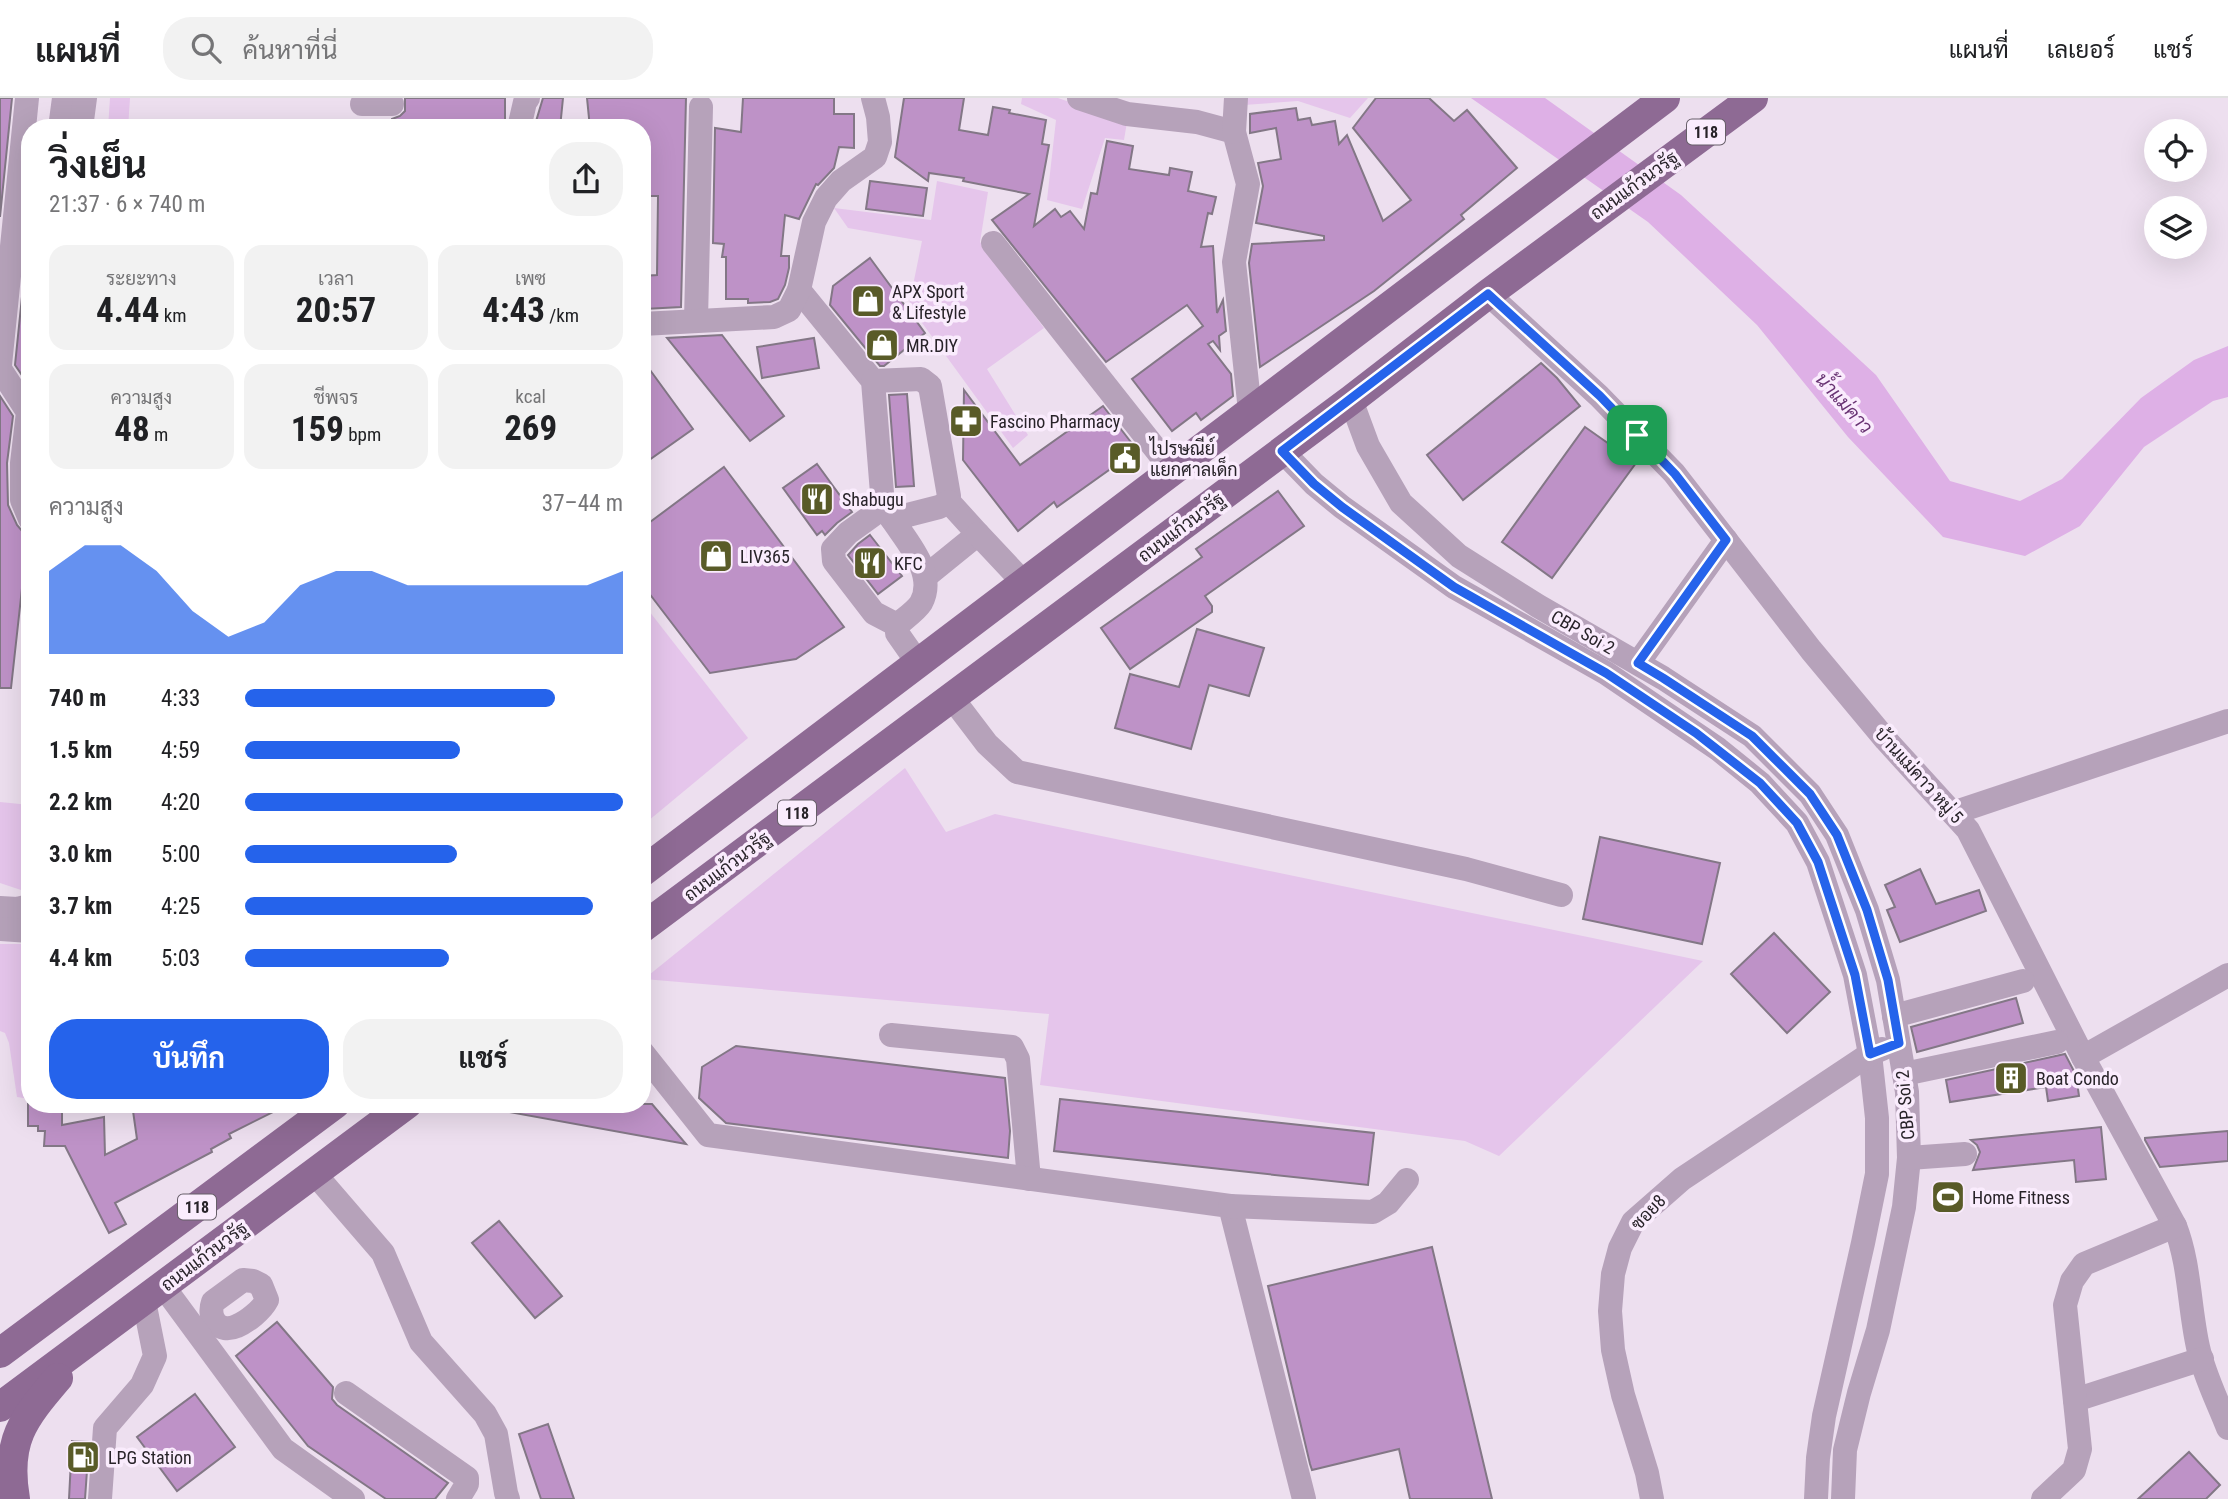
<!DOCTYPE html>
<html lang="th">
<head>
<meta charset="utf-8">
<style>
	:root { --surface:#fff; --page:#f2f2f2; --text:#202124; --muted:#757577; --line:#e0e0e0; --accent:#2563eb }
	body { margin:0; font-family:"Roboto Condensed",Sarabun,sans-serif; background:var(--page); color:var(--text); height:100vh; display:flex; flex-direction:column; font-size:26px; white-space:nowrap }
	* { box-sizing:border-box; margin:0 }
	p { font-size:23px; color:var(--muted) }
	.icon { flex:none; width:38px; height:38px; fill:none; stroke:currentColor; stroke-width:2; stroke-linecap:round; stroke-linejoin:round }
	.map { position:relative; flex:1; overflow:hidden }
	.side { position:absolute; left:21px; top:21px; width:630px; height:994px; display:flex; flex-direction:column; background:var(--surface); border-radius:28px; box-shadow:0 7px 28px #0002 }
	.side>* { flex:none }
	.tools { position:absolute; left:2144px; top:21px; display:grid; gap:14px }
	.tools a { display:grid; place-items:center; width:63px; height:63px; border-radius:50%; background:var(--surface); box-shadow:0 7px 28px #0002; font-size:35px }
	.pin { position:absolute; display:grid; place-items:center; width:60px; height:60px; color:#fff; margin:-30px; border-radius:14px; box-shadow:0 4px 10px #0006 }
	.round { display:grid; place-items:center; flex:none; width:74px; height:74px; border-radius:28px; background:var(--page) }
	.summary { display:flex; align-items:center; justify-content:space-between; height:119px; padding:0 28px }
	h1 { font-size:38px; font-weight:700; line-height:52px }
	.stats { display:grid; grid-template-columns:repeat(3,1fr); gap:10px; height:119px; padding:7px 28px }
	.stats div { display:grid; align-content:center; border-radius:18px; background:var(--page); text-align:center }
	.stats b { font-size:35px; font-weight:700 }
	.stats small { font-size:19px; font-weight:400 }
	.stats p { font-size:19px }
	.chart { height:196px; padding:14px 28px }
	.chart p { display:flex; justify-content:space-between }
	.chart svg { width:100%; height:126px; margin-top:7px; fill:var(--accent); opacity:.7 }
	.primary-button { display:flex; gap:14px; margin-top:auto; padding:14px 28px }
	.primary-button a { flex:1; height:80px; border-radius:28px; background:var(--accent); color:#fff; font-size:28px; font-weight:700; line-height:80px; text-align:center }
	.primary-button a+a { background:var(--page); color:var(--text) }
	ul { padding:0 28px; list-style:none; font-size:23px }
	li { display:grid; grid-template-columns:112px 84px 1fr; align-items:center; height:52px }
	li i { height:18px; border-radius:9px; background:var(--accent) }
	header { display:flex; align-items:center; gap:42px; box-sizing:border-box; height:98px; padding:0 35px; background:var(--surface); border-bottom:2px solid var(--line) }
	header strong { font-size:33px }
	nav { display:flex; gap:38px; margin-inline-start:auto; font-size:24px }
	.search { width:490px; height:63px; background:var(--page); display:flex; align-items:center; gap:18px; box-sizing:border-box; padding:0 24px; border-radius:28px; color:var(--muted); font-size:26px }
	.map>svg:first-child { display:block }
	.green { fill:#e5c5eb }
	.water { fill:#deb0e6 }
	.building { fill:#be92c7; stroke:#837786; stroke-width:2 }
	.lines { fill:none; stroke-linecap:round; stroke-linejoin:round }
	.minor { stroke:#b6a2ba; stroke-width:24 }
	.major { stroke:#8e6a94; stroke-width:30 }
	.route-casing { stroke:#fff; stroke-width:14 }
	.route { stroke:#2563eb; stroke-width:9 }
	.labels { text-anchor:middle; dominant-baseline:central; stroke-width:7; stroke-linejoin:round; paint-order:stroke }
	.shield { fill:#faecfd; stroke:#675f69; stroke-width:2 }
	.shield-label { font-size:16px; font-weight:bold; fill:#282329 }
	.street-label { font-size:18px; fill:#282329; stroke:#faecfd }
	.poi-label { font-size:18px; fill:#282329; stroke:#faecfd; text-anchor:start }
	.water-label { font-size:19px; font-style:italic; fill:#693373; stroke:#faecfd }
</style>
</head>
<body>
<header>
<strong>แผนที่</strong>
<div class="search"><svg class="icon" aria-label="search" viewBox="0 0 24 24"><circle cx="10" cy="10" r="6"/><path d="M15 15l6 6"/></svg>ค้นหาที่นี่</div>
<nav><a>แผนที่</a><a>เลเยอร์</a><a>แชร์</a></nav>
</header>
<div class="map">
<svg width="2228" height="1401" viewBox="0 0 2228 1401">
	<rect width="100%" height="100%" fill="#eddfef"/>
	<g class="green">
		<path d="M110 0H130L128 30H108Z"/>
		<path d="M1022 0H1058L1127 24 1124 42 1105 40 1082 111 1047 102 1056 22 1021 6Z"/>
		<path d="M1244 0H1368L1350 20 1298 3 1244 7Z"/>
		<path d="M937 83 988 94 980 144 1044 230 987 271 1028 337 1013 350 909 207 922 143 848 130 834 110 931 122Z"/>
		<path d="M642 504 748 640 642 728Z"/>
		<path d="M905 670 946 734 995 716 1703 863 1499 1058 1465 1043 1040 987 1049 916 644 881Z"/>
		<path d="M0 704 30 707V795L0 785Z"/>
		<path d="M0 846H30V1001L17 999 9 945 5 935 0 933Z"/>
	</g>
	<path class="water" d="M1471 0H1545L1681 97 1876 277 1950 383 2020 403 2062 381 2141 300 2194 262 2228 248V299L2213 303 2144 349 2080 428 2025 458 1943 439 1848 339 1757 227 1648 124Z"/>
	<g class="building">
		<path d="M0 0H12L0 119Z"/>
		<path d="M405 0H505V26L392 25V21L400 18 405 13Z"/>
		<path d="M543 0H563L560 30H534Z"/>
		<path d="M587 0H686L681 209 644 211 642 209V178L657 177 658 98H642V30H590Z"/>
		<path d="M743 0H834V16H854V50L839 49 834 70 818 87 816 86 799 121 785 117 781 158H789V170L785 187 778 201 770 204 748 205V201H726V159H722L724 146 713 145 715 30 741 34Z"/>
		<path d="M904 0H964L959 32 988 37 993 9 1010 12 1009 15 1046 22 1042 46 1049 47 1034 128 1055 111 1061 119 1070 113 1084 131 1091 95 1097 96 1107 43 1133 48 1129 71 1169 77 1170 70 1192 74 1188 93 1216 99 1212 116 1208 115 1201 149 1213 148 1217 215 1223 202 1226 233 1219 238 1220 252 1213 243 1208 246 1231 276 1233 298 1201 322 1196 315 1172 333 1132 281 1203 228 1187 207 1106 264 992 122 1029 96 963 83 964 80 929 75 928 83 895 59Z"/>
		<path d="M1376 0H1429L1454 23 1467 12 1517 70 1461 117 1464 121 1374 193 1260 269 1249 165 1252 146 1324 142V138L1256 125 1263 88 1258 65 1281 61 1276 30 1250 35V16L1296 10 1298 22 1310 20 1312 27 1335 23 1339 46 1347 37 1383 123 1411 102 1353 30Z"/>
		<path d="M870 83 927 90 923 118 866 111Z"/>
		<path d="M30 121V289L15 267Z"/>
		<path d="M870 160 925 235 884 268H880L830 207 833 188Z"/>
		<path d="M722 237 784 318 750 343 667 240Z"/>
		<path d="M814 240 819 270 762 280 757 249Z"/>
		<path d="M642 261 693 331 642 367Z"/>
		<path d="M1541 265 1557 280 1580 308 1463 402 1427 357Z"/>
		<path d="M964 292 1020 367 1103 308 1137 352 1057 409 1054 404 1018 433 963 362Z"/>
		<path d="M907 296 914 388 896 389 889 297Z"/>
		<path d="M0 298 13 318 7 365 8 407 17 427 22 433 28 436 11 590H0Z"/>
		<path d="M1585 329 1636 365 1552 480 1502 444Z"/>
		<path d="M817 366 852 414 837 425 825 437 822 433 817 437 783 390Z"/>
		<path d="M724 369 844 529 796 561 710 575 642 486V430Z"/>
		<path d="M1278 393 1304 428 1205 498 1212 508V514L1130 571 1101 530 1202 459 1196 451Z"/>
		<path d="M870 437 902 478 878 496 848 457 858 446Z"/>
		<path d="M1197 531 1264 550 1249 598 1209 587 1191 651 1115 630 1130 576 1179 589Z"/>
		<path d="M1600 739 1720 765 1702 846 1583 821Z"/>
		<path d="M1920 771 1936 806 1979 792 1986 813 1900 844 1887 812 1895 809 1885 787Z"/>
		<path d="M1774 835 1830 894 1787 935 1731 876Z"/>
		<path d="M2016 900 2023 925 1917 954 1911 929Z"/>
		<path d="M736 948 1005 980 1010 1033 1008 1060 726 1025 699 1000 702 969Z"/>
		<path d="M2065 956 2076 977 2079 998 2048 1003 2046 989 1950 1004 1946 982Z"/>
		<path d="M1060 1001 1374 1035 1368 1087 1054 1053Z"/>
		<path d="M28 1006H62V1027L104 1019 105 1057 137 1041 132 1006H289L229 1036 231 1040 211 1051 212 1054 115 1105 126 1126 109 1135 65 1048H44L45 1033H38V1028H28Z"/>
		<path d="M509 1006H652L686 1046 509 1014Z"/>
		<path d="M2101 1029 2106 1081 2076 1084 2074 1062 1973 1072 1980 1054 1977 1047 1971 1042Z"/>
		<path d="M2228 1033V1063L2160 1069 2145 1042V1040Z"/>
		<path d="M499 1123 562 1198 535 1220 472 1145Z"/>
		<path d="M1432 1149 1492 1401H1410L1399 1351 1312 1372 1310 1366 1268 1188Z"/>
		<path d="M277 1224 333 1289 332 1301 337 1307 448 1385 435 1401H386L308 1348 236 1258Z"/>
		<path d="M195 1296 235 1349 177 1393 137 1339Z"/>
		<path d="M548 1326 574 1401H541L519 1336Z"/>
		<path d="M72 1343 89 1344 85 1401H69Z"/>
		<path d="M2189 1354 2220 1387 2206 1401H2138Z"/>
	</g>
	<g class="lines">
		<g class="minor">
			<path d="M1079 0 1127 16 1197 24 1234 34 1248 86 1234 164 1250 313"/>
			<path d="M362 6H392"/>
			<path d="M60 30 64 0"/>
			<path d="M81 30 85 0"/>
			<path d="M519 30 525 4 528 0"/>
			<path d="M1234 34 1236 0"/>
			<path d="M993 145 1173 373"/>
			<path d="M799 192 873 283 882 395 884 409 892 421"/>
			<path d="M1488 196 1599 298 1674 375 1811 552 1886 642 1968 732 2083 959 2175 1128C2190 1166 2189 1209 2198 1249 2204 1277 2218 1304 2228 1330"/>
			<path d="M696 222 701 9"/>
			<path d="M642 226 774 219 789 212 799 192 814 124 826 100 841 83 875 59 880 44 878 19 873 0"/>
			<path d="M0 267 27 0"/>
			<path d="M0 271 28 314 22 365V402L30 421"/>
			<path d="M873 283 921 281 930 288 949 398V404L978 436 925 479"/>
			<path d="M1351 302 1368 348 1401 405 1459 458 1538 508 1663 580 1752 638 1810 696 1837 737 1867 812 1888 882 1907 994 1909 1060 1904 1109 1878 1232 1859 1295 1845 1352 1843 1401"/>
			<path d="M1282 353 1314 386 1342 409 1454 489 1606 575 1718 651 1760 685 1797 725 1818 764 1855 877 1870 956 1877 1020V1076L1863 1145 1824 1318 1818 1360 1816 1401"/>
			<path d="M884 409 848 435 833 451 834 463 874 515 897 527"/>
			<path d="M978 436 1024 485"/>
			<path d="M918 565 897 535V527C904 521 916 513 921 505 937 476 907 444 892 421L939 409 949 404"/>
			<path d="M1638 565 1726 442"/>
			<path d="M952 600 987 646 1017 674 1466 771 1561 797"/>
			<path d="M1953 715 2228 623"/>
			<path d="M0 810 17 811 30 808"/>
			<path d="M0 831 30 833"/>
			<path d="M1894 918 2023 883"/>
			<path d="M891 937 1012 949 1018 961 1029 1081"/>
			<path d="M642 954 708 1037 1230 1108 1304 1401"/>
			<path d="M2083 959 2228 877"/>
			<path d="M1904 976 2057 944"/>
			<path d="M1909 1060 1965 1056"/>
			<path d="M314 1075 383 1155 421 1244 485 1316 496 1336 506 1395 508 1401"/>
			<path d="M1230 1108 1373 1114 1388 1105 1407 1082"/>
			<path d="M243 1182 253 1183 261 1187 267 1202C262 1212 247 1224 237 1228 219 1236 207 1221 213 1204Z"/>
			<path d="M163 1188 283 1351 353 1401"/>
			<path d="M346 1295 467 1380V1386L458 1401"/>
			<path d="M2075 1302 2202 1261"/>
			<path d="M100 1401 105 1330 142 1287 155 1258 144 1203"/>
			<path d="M1652 1401 1647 1375 1623 1297 1613 1252 1610 1213 1613 1176 1620 1150 1633 1124 1682 1081 1870 956 1882 951"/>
			<path d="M2043 1401 2074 1372 2080 1351 2065 1207 2072 1183 2084 1166 2175 1128"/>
		</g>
		<g class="major">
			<path d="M642 774 1665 0"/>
			<path d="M642 830 1351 302 1488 196 1753 0"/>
			<path d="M0 1255 335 1006"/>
			<path d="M0 1309 407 1006"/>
			<path d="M15 1401C5 1343 23 1321 58 1280"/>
		</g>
	</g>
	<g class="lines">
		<g class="route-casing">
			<path id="route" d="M1488 196 1600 298 1675 376 1726 442 1638 565 1663 580 1752 638 1810 696 1837 737 1867 812 1888 882 1899 945 1870 956 1855 877 1818 764 1797 725 1760 685 1696 635 1606 575 1454 489 1342 409 1314 386 1282 353Z"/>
		</g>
		<use href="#route" class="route"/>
	</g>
	<defs>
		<g id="shop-square" transform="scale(1.75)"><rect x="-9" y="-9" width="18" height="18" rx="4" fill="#595b28" stroke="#faecfd"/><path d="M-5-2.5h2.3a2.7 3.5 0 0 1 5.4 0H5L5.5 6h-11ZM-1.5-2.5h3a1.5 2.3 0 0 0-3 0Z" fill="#fff"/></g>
		<g id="pharmacy-square" transform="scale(1.75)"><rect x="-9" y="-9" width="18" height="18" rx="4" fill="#595b28" stroke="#faecfd"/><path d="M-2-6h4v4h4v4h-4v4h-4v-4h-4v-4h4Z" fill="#fff"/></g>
		<g id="civic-square" transform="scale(1.75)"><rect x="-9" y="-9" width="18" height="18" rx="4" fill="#595b28" stroke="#faecfd"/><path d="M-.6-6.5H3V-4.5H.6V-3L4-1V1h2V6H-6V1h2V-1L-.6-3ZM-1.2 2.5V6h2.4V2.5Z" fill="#fff"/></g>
		<g id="restaurant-square" transform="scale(1.75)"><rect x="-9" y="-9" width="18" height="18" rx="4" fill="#595b28" stroke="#faecfd"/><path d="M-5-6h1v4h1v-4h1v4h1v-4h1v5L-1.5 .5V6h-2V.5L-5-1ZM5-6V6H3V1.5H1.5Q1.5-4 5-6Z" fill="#fff"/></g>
		<g id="building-square" transform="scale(1.75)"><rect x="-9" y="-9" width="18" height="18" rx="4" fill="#595b28" stroke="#faecfd"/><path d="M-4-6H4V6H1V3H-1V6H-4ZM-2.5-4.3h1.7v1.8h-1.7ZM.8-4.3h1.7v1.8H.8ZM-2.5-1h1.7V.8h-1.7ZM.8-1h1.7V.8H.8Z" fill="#fff"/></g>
		<g id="stadium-square" transform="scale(1.75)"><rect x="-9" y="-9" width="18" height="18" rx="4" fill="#595b28" stroke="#faecfd"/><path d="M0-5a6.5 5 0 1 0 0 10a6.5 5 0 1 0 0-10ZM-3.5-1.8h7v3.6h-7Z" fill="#fff"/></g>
		<g id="fuel-square" transform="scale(1.75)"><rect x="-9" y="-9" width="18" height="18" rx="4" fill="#595b28" stroke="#faecfd"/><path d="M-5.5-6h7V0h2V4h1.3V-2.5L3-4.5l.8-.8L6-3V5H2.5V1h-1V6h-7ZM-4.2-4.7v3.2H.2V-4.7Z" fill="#fff"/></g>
	</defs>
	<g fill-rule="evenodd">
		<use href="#shop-square" x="868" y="203"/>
		<use href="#shop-square" x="882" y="247"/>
		<use href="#pharmacy-square" x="966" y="323"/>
		<use href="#civic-square" x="1125" y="360"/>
		<use href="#restaurant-square" x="817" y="401"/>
		<use href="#shop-square" x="716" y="458"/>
		<use href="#restaurant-square" x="870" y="465"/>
		<use href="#building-square" x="2011" y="980"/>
		<use href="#stadium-square" x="1948" y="1099"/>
		<use href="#fuel-square" x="83" y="1359"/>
	</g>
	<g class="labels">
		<g class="shield">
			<rect x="1687" y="21.5" width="38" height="25" rx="5"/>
			<rect x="778" y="702.5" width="38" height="25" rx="5"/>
			<rect x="178" y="1096.5" width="38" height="25" rx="5"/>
		</g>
		<g class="shield-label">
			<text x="1706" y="34">118</text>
			<text x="797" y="715">118</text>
			<text x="197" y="1109">118</text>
		</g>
		<g class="street-label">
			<text transform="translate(1634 87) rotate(-36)">ถนนแก้วนวรัฐ</text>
			<text transform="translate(1181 429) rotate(-37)">ถนนแก้วนวรัฐ</text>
			<text transform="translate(1583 534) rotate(30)">CBP Soi 2</text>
			<text transform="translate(1919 677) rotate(48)">บ้านแม่คาว หมู่ 5</text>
			<text transform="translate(727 768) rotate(-37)">ถนนแก้วนวรัฐ</text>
			<text transform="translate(1905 1007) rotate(-95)">CBP Soi 2</text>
			<text transform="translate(1648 1114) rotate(-46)">ซอย8</text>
			<text transform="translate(204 1158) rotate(-37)">ถนนแก้วนวรัฐ</text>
		</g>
		<g class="poi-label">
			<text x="892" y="193">APX Sport<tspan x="892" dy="21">&amp; Lifestyle</tspan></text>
			<text x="906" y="247">MR.DIY</text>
			<text x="990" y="323">Fascino Pharmacy</text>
			<text x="1150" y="350">ไปรษณีย์<tspan x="1150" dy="21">แยกศาลเด็ก</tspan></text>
			<text x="842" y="401">Shabugu</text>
			<text x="740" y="458">LIV365</text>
			<text x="894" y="465">KFC</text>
			<text x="2036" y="980">Boat Condo</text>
			<text x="1972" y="1099">Home Fitness</text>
			<text x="108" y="1359">LPG Station</text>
		</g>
		<g class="water-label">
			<text transform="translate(1844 305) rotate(48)">น้ำแม่คาว</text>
		</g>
	</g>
</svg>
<div class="tools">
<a><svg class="icon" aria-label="locate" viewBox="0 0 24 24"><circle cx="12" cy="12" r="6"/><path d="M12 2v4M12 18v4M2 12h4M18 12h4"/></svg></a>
<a><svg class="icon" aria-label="layers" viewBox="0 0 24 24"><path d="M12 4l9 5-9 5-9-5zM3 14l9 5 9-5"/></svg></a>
</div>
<div class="pin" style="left:1637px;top:337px;background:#1e9e55"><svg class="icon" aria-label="arrive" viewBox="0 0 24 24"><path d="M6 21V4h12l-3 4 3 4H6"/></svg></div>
<section class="side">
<div class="summary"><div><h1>วิ่งเย็น</h1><p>21:37 · 6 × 740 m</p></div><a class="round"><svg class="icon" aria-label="share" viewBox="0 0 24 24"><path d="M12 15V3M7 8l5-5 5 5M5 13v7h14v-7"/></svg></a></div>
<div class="stats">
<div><p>ระยะทาง</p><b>4.44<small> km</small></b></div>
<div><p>เวลา</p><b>20:57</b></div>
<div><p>เพซ</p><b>4:43<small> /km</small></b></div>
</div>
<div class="stats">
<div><p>ความสูง</p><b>48<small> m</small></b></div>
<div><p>ชีพจร</p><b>159<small> bpm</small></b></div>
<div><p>kcal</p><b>269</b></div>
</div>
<div class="chart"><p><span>ความสูง</span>37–44 m</p>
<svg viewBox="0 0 160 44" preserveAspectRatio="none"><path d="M0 44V15L10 6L20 6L30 15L40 29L50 38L60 33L70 20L80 15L90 15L100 20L110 20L120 20L130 20L140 20L150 20L160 15V44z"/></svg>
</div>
<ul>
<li><b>740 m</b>4:33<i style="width:82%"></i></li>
<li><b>1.5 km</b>4:59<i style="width:57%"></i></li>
<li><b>2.2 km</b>4:20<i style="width:100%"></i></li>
<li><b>3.0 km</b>5:00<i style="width:56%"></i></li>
<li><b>3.7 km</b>4:25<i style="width:92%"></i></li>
<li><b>4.4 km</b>5:03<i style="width:54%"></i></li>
</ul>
<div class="primary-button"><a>บันทึก</a><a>แชร์</a></div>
</section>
</div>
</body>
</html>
